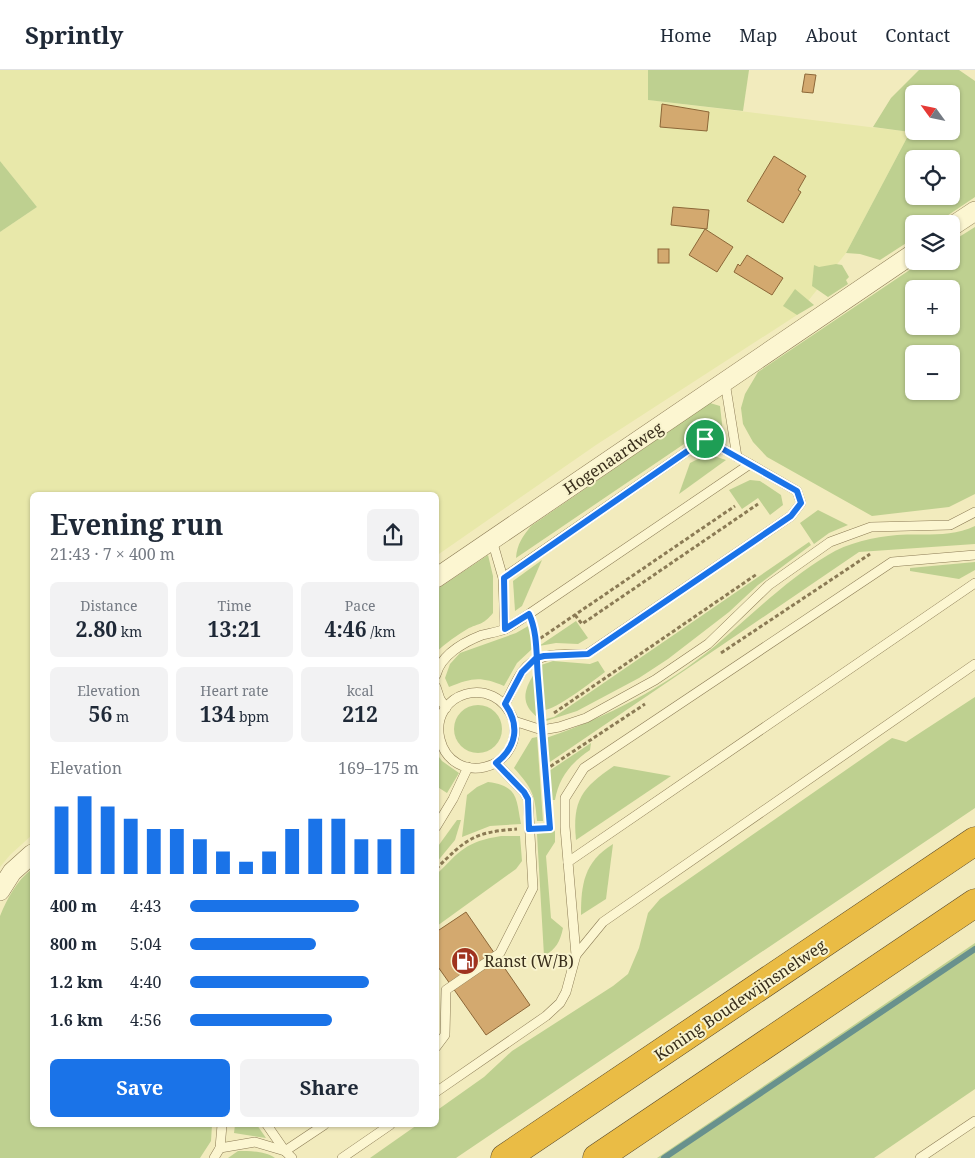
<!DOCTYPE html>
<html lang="en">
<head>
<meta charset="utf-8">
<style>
	:root { --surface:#fff; --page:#f2f2f3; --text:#1f2937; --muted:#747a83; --line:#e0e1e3; --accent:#1a73e8 }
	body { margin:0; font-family:"Noto Serif",serif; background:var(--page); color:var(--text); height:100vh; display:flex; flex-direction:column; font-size:19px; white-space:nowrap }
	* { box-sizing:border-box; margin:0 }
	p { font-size:16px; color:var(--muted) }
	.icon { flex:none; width:28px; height:28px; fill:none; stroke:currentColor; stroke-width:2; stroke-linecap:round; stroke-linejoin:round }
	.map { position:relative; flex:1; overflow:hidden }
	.panel { position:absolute; left:30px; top:422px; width:409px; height:635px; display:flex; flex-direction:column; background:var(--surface); border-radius:8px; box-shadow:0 1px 4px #0004 }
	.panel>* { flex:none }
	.needle { width:32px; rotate:303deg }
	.tools { position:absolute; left:905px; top:15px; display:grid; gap:10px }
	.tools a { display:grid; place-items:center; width:55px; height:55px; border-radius:8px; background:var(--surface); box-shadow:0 1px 4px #0004; font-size:25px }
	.pin { position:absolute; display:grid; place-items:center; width:42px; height:42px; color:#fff; margin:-21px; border:2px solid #fff; border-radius:50%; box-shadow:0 1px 5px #0007 }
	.round { display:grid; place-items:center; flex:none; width:52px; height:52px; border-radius:8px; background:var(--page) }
	.overview { display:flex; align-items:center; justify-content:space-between; height:85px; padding:0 20px }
	h1 { font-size:28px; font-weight:700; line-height:38px }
	.figures { display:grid; grid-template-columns:repeat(3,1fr); gap:8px; height:85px; padding:5px 20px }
	.figures div { display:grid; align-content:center; border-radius:8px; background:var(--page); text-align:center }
	.figures b { font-size:21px; font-weight:700 }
	.figures small { font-size:14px; font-weight:400 }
	.figures p { font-size:14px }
	.chart { height:140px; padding:10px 20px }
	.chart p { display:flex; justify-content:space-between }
	.chart svg { width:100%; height:90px; margin-top:5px; stroke:var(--accent); stroke-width:6 }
	.cta { display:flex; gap:10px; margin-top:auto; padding:10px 20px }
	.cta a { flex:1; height:58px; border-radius:8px; background:var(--accent); color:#fff; font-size:20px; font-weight:700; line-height:58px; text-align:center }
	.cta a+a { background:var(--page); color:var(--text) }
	ul { padding:0 20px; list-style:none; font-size:16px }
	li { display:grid; grid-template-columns:80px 60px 1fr; align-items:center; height:38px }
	li i { height:12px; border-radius:6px; background:var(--accent) }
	header { display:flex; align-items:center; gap:30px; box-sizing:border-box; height:70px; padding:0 25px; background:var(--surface); border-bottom:1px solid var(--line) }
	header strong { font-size:24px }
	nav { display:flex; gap:28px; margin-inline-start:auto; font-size:18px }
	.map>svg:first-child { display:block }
	.farmland { fill:#e8e8aa }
	.green { fill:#bed090; fill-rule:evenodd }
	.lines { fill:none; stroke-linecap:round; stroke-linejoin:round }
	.stream { stroke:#68918d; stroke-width:6 }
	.building { fill:#d3a96f; stroke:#8c6738 }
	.service-casing { stroke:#8b7b55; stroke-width:10 }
	.minor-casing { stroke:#8b7b55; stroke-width:20 }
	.motorway-casing { stroke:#58472a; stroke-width:29 }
	.path { stroke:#8b7b55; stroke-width:3; stroke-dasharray:4 2.5; stroke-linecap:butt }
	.service { stroke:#fcf6d1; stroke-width:9 }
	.minor { stroke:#fcf6d1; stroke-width:19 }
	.motorway { stroke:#eabc45; stroke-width:28 }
	.route-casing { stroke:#fff; stroke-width:10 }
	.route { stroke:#1a73e8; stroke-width:6 }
	.labels { text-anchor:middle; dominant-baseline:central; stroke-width:4; stroke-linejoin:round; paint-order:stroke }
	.street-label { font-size:16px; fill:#392e1b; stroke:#f8f3cd }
	.poi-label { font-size:16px; fill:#392e1b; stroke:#f8f3cd; text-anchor:start }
</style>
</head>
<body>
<header>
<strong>Sprintly</strong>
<nav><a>Home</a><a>Map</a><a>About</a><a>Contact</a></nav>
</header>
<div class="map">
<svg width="975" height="1088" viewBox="0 0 975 1088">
	<rect width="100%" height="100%" fill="#f2ebbd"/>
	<path class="farmland" d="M0 0H648L649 30 910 62 846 183 797 245 596 375 436 486V425H32V765L10 785 0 797V162L37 137 0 91Z"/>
	<g class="green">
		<path d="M648 0H749L743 41 648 30Z"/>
		<path d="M919 0H959L975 11V127L935 154H914V168L880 190 860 184 846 183 910 62 873 57 891 28ZM914 24H951V61H914ZM914 89H951V126H914Z"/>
		<path d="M0 91 37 137 0 162Z"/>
		<path d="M975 157V424L949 437 872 446 767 387 753 372 743 354 741 338 745 324 758 302 923 191H951V172ZM914 219H951V256H914ZM914 284H951V321H914Z"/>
		<path d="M836 194 842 195 849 207 846 210 848 214 828 227 812 216 814 195 819 197Z"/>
		<path d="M795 219 814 235 797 245 783 236Z"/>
		<path d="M710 333 720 336 724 371 712 355 516 488C517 474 523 466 531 456Z"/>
		<path d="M708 384 726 390 679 424 690 393Z"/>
		<path d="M750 410 760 411 781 425 783 435 770 445 758 428 742 439 729 420Z"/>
		<path d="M818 440 848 455 829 463 814 474 800 453Z"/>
		<path d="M975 456V474L859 482 547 694 546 668C608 647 665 617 715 576 752 545 786 510 828 485 847 473 874 467 897 465 924 463 949 468 975 456Z"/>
		<path d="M809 472 811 475 758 515 729 542 668 589 639 608 577 641 546 651V649L554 647Z"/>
		<path d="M488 485 493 506V543C484 554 481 553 469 558 457 565 446 573 436 582V520Z"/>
		<path d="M542 490 522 536 515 541 513 511Z"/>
		<path d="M975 492V500L959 509 910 501V498Z"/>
		<path d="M576 551 588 568 578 574 556 573 539 576Z"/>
		<path d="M530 555 532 579 517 593 504 616C480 606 472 608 449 617L445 608 450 594 460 583 516 563Z"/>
		<path d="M553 591 590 594 598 591 605 602C594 610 555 641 543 640L541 595Z"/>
		<path d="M534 604 537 647C521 634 523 621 534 604Z"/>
		<path d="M975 627V738L456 1088H370L417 1055H436V1041L484 1007 512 981 613 916 628 904 639 878 648 843 660 829 892 668 906 672Z"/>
		<circle cx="478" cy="659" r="24"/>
		<path d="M537 667 543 751H537C535 724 532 718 514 698L532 668Z"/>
		<path d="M591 673 590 680C571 693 559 707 555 730H550L549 701Z"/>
		<path d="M436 683 442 691 459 703 447 723 436 716Z"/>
		<path d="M614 696 671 706 576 770C572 730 582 718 614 696Z"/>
		<path d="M488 712C519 716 516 729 521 754L490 756 462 767 467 725 477 717Z"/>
		<path d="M457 750H461L455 770 436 793V779Z"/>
		<path d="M555 761V772L546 786 551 848 563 858C560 872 556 879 544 886L537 764Z"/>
		<path d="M501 766H520L522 791 516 799 437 856 436 805C461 780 465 772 501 766Z"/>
		<path d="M613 774 606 829 581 845C581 814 584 792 613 774Z"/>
		<path d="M32 799V1055H212L211 1071 200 1088H0V846C7 829 17 810 32 799Z"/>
		<path d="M975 873V1019L874 1088H657Z"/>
		<path d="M235 1055H257L266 1068 234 1063Z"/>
		<path d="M238 1081C250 1081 265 1081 275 1088H228Z"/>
	</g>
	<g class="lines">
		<path class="stream" d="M664 1088 975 879"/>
	</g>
	<g class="building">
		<path d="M805 4 816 5 813 23 802 22Z"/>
		<path d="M662 34 709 42 707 61 660 57Z"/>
		<path d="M774 86 806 106 798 120 801 122 783 153 747 131Z"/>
		<path d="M673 137 709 140 707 159 671 155Z"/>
		<path d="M705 159 733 177 717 202 689 185Z"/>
		<rect x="658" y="179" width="11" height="14"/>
		<path d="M747 185 783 208 772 225 734 202 738 194 740 196Z"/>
		<path d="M466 842 530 935 486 965 436 894V862Z"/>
	</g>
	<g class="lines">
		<g class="service-casing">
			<g id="service">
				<path d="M725 312 737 387"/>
				<path d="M492 470 503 508"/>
				<path d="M505 559 503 508 705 369 750 394"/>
				<path d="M436 605C441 585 464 572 482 565 490 563 498 562 505 559 513 555 521 549 529 544L750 394 797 421 801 433 791 446 592 581 587 584C564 585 537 580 522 602 515 612 511 623 505 634"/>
				<path d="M436 617 440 629 446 638"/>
				<path d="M514 651C522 702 452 717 440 669 429 623 495 601 514 651L542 660 559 657 586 648 655 610 708 574 769 515 830 472 871 457 950 455 975 442"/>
				<path d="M436 757 453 729 468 697"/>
				<path d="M568 792 565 757V728L584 698 892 492 975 485"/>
				<path d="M576 885 568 792 975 513"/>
				<path d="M436 977 445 965 446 920 500 883 533 818 528 729 524 722 496 693"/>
				<path d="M436 1022 546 946 560 933 566 922 576 885 603 852 975 594"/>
				<path d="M267 1055 285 1081 292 1088"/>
				<path d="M220 1078 255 1072 285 1081 324 1055"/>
				<path d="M214 1088 220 1078 222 1055"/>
				<path d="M342 1088 390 1055"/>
				<path d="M920 1088 975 1051"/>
			</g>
		</g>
		<g class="minor-casing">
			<g id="minor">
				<path d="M951 157 975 141"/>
				<path d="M436 508 914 183"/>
				<path d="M0 821 12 802 32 784"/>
			</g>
		</g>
		<g class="motorway-casing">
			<g id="motorway">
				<path d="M505 1088 975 771"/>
				<path d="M597 1088 975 833"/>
			</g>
		</g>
		<g class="path">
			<path d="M575 545 582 554 758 434"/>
			<path d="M534 556 535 572"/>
			<path d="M535 572 735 436"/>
			<path d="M721 583 870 484"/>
			<path d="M538 606 541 645"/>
			<path d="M554 643 757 504"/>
			<path d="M543 673 549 749"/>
			<path d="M545 700 645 634"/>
			<path d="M436 799C466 769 474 762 517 759"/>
		</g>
		<use href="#service" class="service"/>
		<use href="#minor" class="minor"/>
		<use href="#motorway" class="motorway"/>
	</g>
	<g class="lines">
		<g class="route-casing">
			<path id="route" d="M705 369 504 508 505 559 529 544C538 563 536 587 538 608 542 658 546 708 550 758L529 759 528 729 524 722 496 693C517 677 520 655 505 634L522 602 536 588 544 586 588 584 791 446 801 433 797 421 705 369"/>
		</g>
		<use href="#route" class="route"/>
	</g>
	<defs>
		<g id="fuel-disc" transform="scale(1.4375)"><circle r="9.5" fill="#9f331f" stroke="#f8f3cd"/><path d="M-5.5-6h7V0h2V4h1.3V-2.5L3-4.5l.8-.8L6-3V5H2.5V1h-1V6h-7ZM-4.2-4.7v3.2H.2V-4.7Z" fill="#fff"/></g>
	</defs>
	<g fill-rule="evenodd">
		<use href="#fuel-disc" x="465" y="891"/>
	</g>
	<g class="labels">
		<g class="street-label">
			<text transform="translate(613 388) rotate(-34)">Hogenaardweg</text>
			<text transform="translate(740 930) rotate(-34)">Koning Boudewijnsnelweg</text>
		</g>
		<g class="poi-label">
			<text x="484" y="891">Ranst (W/B)</text>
		</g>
	</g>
</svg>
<div class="tools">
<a><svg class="needle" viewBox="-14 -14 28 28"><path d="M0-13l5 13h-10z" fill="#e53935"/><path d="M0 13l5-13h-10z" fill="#747a83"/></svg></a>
<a><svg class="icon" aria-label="locate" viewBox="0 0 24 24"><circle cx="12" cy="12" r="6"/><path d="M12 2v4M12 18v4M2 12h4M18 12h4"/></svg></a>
<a><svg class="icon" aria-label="layers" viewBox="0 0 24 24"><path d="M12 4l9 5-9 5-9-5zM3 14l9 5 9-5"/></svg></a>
<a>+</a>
<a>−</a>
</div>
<div class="pin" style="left:705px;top:369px;background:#1e9e55"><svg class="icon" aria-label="arrive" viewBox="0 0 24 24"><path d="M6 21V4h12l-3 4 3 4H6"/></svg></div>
<section class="panel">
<div class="overview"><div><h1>Evening run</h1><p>21:43 · 7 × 400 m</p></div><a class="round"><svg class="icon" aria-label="share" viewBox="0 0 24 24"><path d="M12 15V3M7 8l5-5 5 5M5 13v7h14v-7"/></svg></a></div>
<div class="figures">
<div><p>Distance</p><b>2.80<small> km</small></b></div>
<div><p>Time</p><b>13:21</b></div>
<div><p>Pace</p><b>4:46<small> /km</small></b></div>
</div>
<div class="figures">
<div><p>Elevation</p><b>56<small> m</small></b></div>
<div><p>Heart rate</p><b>134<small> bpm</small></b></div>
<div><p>kcal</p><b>212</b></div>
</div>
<div class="chart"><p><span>Elevation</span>169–175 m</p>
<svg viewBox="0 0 160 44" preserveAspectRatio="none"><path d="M5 44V11M15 44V6M25 44V11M35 44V17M45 44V22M55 44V22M65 44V27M75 44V33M85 44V38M95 44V33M105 44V22M115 44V17M125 44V17M135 44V27M145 44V27M155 44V22"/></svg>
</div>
<ul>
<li><b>400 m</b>4:43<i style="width:74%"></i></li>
<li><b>800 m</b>5:04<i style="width:55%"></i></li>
<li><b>1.2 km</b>4:40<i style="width:78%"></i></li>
<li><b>1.6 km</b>4:56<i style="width:62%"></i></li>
</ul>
<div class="cta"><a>Save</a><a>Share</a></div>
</section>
</div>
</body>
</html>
